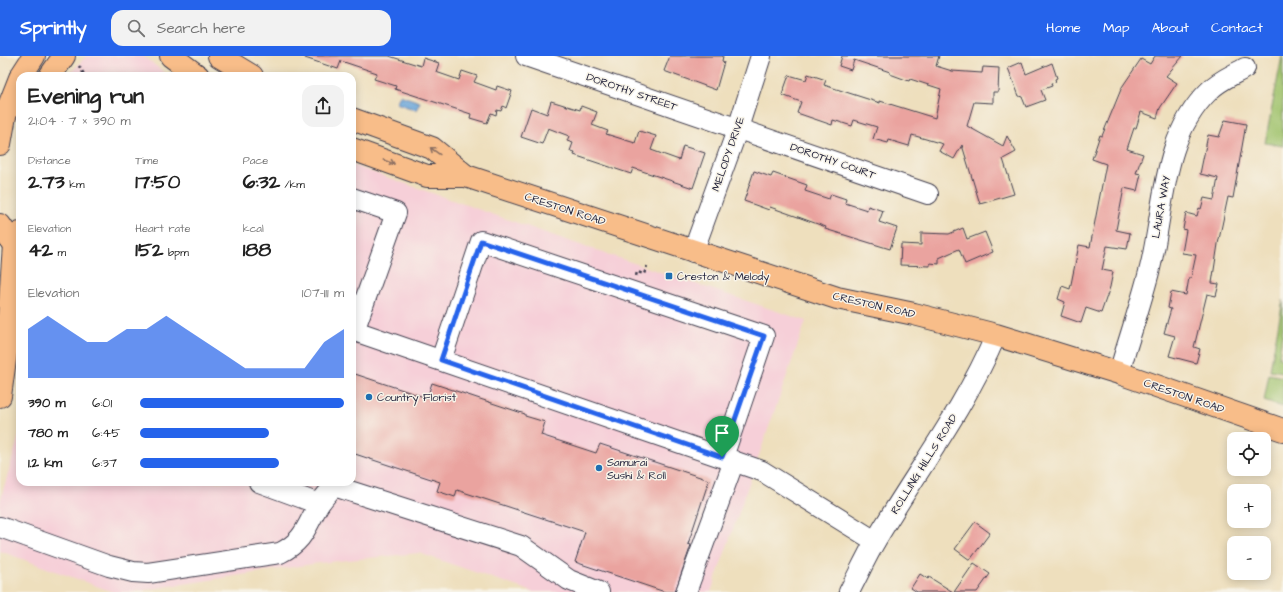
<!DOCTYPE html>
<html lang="en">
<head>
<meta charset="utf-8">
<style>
	:root { --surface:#fff; --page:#f2f2f2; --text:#222; --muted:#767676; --accent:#2563eb }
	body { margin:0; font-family:"Architects Daughter",sans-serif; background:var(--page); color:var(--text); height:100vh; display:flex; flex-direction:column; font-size:15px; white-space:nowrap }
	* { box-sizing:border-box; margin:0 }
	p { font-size:13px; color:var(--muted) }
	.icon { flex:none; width:22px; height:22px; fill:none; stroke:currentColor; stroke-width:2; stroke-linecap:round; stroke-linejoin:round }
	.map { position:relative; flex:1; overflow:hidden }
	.sheet { position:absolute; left:16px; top:16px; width:340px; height:414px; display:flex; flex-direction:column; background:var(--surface); border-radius:12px; box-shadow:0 2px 10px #0003 }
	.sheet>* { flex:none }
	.fabs { position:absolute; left:1227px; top:376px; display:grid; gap:8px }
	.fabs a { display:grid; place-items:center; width:44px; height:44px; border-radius:8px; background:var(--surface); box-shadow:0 2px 10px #0003; font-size:20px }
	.pin { position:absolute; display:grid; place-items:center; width:34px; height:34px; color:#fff; margin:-41px -17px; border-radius:50% 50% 50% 0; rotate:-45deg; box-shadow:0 0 4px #0007 }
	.pin .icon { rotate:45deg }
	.round { display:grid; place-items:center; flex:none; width:42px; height:42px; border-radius:12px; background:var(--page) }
	.overview { display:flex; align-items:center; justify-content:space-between; height:68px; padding:0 12px }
	h1 { font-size:22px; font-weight:700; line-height:30px }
	.figures { display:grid; grid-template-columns:repeat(3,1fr); gap:6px; height:68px; padding:4px 12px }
	.figures div { display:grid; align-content:center }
	.figures b { font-size:20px; font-weight:700 }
	.figures small { font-size:11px; font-weight:400 }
	.figures p { font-size:11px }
	.chart { height:112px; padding:8px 12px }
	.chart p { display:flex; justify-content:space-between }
	.chart svg { width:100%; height:72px; margin-top:4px; fill:var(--accent); opacity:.7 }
	ul { padding:0 12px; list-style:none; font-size:13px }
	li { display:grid; grid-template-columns:64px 48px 1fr; align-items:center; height:30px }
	li i { height:10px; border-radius:5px; background:var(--accent) }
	header { display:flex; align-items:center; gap:24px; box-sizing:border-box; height:56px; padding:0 20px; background:var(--accent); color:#fff }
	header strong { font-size:19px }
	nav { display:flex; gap:22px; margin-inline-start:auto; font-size:14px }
	.search { width:280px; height:36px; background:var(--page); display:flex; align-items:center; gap:10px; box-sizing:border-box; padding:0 14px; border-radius:12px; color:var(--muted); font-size:15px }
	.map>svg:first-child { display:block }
	.built { fill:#f6cfd8 }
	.green { fill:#a0c36d; stroke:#617254 }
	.water { fill:#66a2d7; stroke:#446289 }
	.building { fill:#eaa39f }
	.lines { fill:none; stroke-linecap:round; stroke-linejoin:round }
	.minor-casing { stroke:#413e4e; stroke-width:22 }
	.major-casing { stroke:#413e4e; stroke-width:24 }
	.path { stroke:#413e4e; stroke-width:2.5; stroke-dasharray:3 3; stroke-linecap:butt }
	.minor { stroke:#fff; stroke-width:20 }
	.major { stroke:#f8bd89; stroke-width:22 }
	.oneway { stroke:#8d7062 }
	.route-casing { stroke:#fff; stroke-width:8 }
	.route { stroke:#2563eb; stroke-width:5 }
	.poi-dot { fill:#1f6fb2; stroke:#f7f3e8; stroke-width:1.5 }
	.labels { text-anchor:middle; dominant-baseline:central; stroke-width:3; stroke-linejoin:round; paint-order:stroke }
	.street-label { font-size:11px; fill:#22223b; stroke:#f7f3e8 }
	.poi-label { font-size:11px; fill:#22223b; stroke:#f7f3e8; text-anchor:start }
</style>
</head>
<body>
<header>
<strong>Sprintly</strong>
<div class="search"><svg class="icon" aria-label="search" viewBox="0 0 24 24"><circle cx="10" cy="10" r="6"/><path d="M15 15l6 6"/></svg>Search here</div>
<nav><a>Home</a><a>Map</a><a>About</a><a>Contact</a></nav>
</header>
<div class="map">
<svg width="1283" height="536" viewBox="0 0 1283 536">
	<rect width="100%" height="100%" fill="#f7f3e8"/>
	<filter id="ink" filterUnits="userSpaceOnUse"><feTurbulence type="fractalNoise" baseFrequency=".025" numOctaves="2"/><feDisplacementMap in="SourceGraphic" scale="8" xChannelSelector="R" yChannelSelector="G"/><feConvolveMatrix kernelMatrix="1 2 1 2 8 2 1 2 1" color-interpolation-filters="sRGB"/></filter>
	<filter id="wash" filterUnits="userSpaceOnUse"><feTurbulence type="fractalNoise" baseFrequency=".012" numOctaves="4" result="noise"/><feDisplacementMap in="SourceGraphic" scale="16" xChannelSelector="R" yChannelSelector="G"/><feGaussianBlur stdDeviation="0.9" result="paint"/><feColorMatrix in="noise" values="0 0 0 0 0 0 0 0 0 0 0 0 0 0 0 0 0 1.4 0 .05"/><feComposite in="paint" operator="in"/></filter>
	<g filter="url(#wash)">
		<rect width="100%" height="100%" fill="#eedfbd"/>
		<g class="built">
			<path d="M86 0H143L169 20H68Z"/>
			<path d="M352 109 583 190 806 265 711 536H533L419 497 319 507 132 536H113L0 495V445L20 376V426H352Z"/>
		</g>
		<g class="green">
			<path d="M1282 0H1283V90L1265 87Z"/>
			<path d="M1283 244V273L1279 302 1283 304V316L1270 314Z"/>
			<path d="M1269 318 1283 321V351L1264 345Z"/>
		</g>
		<path class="water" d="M400 39 420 46 416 54 396 47Z"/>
		<g id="blocks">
			<g class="building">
				<path d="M305 0H389L421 10 423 2 439 7 436 16 459 24 462 15 477 20 474 26 496 34 497 30 512 35 506 52 503 50 501 55 497 54 496 59 491 57 487 67 470 62 471 58 395 33 396 30 374 23 377 17 341 5 338 13 305 2Z"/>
				<path d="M670 0H723L722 5 724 6 716 34 664 15Z"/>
				<path d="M842 0H939L936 10 952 15 982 17 983 11 999 12 998 36H993V47L974 46 967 70 1003 90 1007 80 1016 96 1003 103 1014 138 980 148 962 89 954 103 939 95 943 88 912 79 909 90 889 84 888 87 873 83 877 71 854 64 852 70 833 64 832 69 797 57 801 46 782 39 789 19 806 24 808 18 826 24 824 29 880 47V45L935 62 941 33 910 23 909 25 890 18V16L854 4 851 14 839 10Z"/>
				<path d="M1155 0H1183L1166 20 1177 27 1160 52 1157 62 1141 56 1136 72H1134L1127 93 1143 98 1136 117 1141 118 1137 135 1124 132 1116 174 1130 177 1127 193 1107 190 1102 214 1113 216 1110 231 1101 257 1086 252 1081 267 1061 260 1065 246 1058 243 1062 230 1070 233 1079 189 1090 191 1106 108 1092 103 1100 79 1102 80 1122 31 1141 3 1150 8Z"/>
				<path d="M1022 6 1026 18 1052 7 1057 22 1055 23 1056 26 1051 27 1052 30 1041 34 1045 44 1026 51 1022 41 1019 40 1008 12Z"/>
				<path d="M551 45 580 54 581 50 597 56 592 69 608 75 606 78 635 87 639 75 656 80 651 94 679 104 683 90 705 97 693 132 633 112 631 118 574 99 575 96 570 95 573 87 567 85 569 80 548 72 542 88 521 81 531 52 547 58Z"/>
				<path d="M1225 64 1246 68 1233 142 1228 141 1218 188 1212 227 1219 228 1216 240 1207 238 1194 291 1200 293 1196 307 1169 300 1175 280 1164 277 1171 253 1168 252 1171 236 1186 239 1189 222H1191L1196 199 1182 197 1186 174 1183 173 1186 157 1197 160 1199 152 1201 153 1204 142 1214 144 1218 122 1200 118 1208 79 1219 81Z"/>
				<path d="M754 115 771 121 773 117 807 129 805 135 829 143 831 138 846 143 845 147 867 154 868 150 883 155 879 166 897 172 890 193 825 173 826 171 770 151 769 154 744 145Z"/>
				<path d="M963 172 967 183 985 176 993 196 965 208 959 193 939 202V208L930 207V210L900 209 901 188 921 189V177L949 178Z"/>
				<path d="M352 317 427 342 432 327 525 358V360L545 366 541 379 596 397 600 388 709 424 688 488 691 489 675 536H665L575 506 585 476 457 434 455 441 437 435 440 426 352 397Z"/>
				<path d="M975 466 990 477 970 504 955 493Z"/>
				<path d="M974 507 990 518 977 536H954Z"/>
				<path d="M920 518 928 523 929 521 953 536H917L911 532Z"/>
			</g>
		</g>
	</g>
	<g filter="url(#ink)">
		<use href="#blocks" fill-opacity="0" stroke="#413e4e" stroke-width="1"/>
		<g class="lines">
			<g class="minor-casing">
				<g id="minor">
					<path d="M526 0 928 138"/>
					<path d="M352 142 396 157 354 275"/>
					<path d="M693 196 738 72 761 0"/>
					<path d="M352 274 762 415 875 485"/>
					<path d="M441 304 481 185 764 280 723 401"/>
					<path d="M1119 317C1129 282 1141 248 1150 212 1165 152 1161 82 1209 35 1218 25 1233 19 1245 12"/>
					<path d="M259 426 319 448"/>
					<path d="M0 471 109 510 133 516 148 517 280 497C304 485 306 471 318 450 323 442 329 436 334 430L521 490 569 524 599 536"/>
					<path d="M686 536 734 405"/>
					<path d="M849 536C858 519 866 501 876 484 916 416 965 352 996 279"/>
				</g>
			</g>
			<g class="major-casing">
				<g id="major">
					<path d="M171 0 198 20"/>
					<path d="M219 0 252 20"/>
					<path d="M21 20 34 0"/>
					<path d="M50 20 64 0"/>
					<path d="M352 63 432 92 466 120"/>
					<path d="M0 88 5 60 20 22"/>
					<path d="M352 93 427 120H466L837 242 914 258 996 279 1119 317 1283 374"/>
					<path d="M0 169 14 189"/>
					<path d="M0 340 7 289 14 189 20 177"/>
				</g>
			</g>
			<g class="path">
				<path d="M79 10 85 20"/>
				<path d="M636 220 637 216 644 218 647 210"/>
			</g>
			<use href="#minor" class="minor"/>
			<use href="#major" class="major"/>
		</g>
		<defs><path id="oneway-shaft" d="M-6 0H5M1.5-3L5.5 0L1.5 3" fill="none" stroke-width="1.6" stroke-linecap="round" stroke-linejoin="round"/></defs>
		<g class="oneway">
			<use href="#oneway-shaft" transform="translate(435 95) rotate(-144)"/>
			<use href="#oneway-shaft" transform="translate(389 106) rotate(20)"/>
		</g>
	</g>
	<g class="lines" filter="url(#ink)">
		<g class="route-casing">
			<path id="route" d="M481 185 764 280 722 401 441 304Z"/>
		</g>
		<use href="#route" class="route"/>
	</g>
	<g class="poi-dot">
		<rect x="665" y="216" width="8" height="8" rx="2"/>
		<circle cx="369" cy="341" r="4"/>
		<circle cx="599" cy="412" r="4"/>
	</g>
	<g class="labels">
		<g class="street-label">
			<text transform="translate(632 36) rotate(19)">DOROTHY STREET</text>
			<text transform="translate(728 98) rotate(-71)">MELODY DRIVE</text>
			<text transform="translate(833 105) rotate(19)">DOROTHY COURT</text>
			<text transform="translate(1161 151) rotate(-80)">LAURA WAY</text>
			<text transform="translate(565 153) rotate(18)">CRESTON ROAD</text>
			<text transform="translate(874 249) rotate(13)">CRESTON ROAD</text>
			<text transform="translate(1184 340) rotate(19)">CRESTON ROAD</text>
			<text transform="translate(924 408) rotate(-58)">ROLLING HILLS ROAD</text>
		</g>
		<g class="poi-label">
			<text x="677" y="220">Creston &amp; Melody</text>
			<text x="377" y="341">Country Florist</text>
			<text x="607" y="406">Samurai<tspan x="607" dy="13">Sushi &amp; Roll</tspan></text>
		</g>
	</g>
</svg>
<div class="fabs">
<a><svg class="icon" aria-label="locate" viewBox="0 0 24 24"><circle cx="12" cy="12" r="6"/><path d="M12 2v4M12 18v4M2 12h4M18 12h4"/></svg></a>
<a>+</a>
<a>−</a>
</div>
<div class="pin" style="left:722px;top:401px;background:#1e9e55"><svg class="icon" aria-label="arrive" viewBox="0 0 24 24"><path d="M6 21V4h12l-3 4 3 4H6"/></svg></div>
<section class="sheet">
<div class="overview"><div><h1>Evening run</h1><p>21:04 · 7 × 390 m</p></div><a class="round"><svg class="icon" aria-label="share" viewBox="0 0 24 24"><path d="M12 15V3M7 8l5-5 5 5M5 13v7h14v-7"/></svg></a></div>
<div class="figures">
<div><p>Distance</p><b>2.73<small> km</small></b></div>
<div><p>Time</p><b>17:50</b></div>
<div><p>Pace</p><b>6:32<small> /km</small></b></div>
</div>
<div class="figures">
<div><p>Elevation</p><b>42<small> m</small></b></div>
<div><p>Heart rate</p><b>152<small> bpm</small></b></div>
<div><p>kcal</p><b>188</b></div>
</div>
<div class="chart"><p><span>Elevation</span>107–111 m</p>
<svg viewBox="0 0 160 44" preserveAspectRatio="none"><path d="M0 44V14L10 6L20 14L30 22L40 22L50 14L60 14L70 6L80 14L90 22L100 30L110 38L120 38L130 38L140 38L150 22L160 14V44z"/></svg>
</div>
<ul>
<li><b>390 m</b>6:01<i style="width:100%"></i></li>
<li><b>780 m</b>6:45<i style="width:63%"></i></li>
<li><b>1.2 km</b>6:37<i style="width:68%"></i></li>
</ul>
</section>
</div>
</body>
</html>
